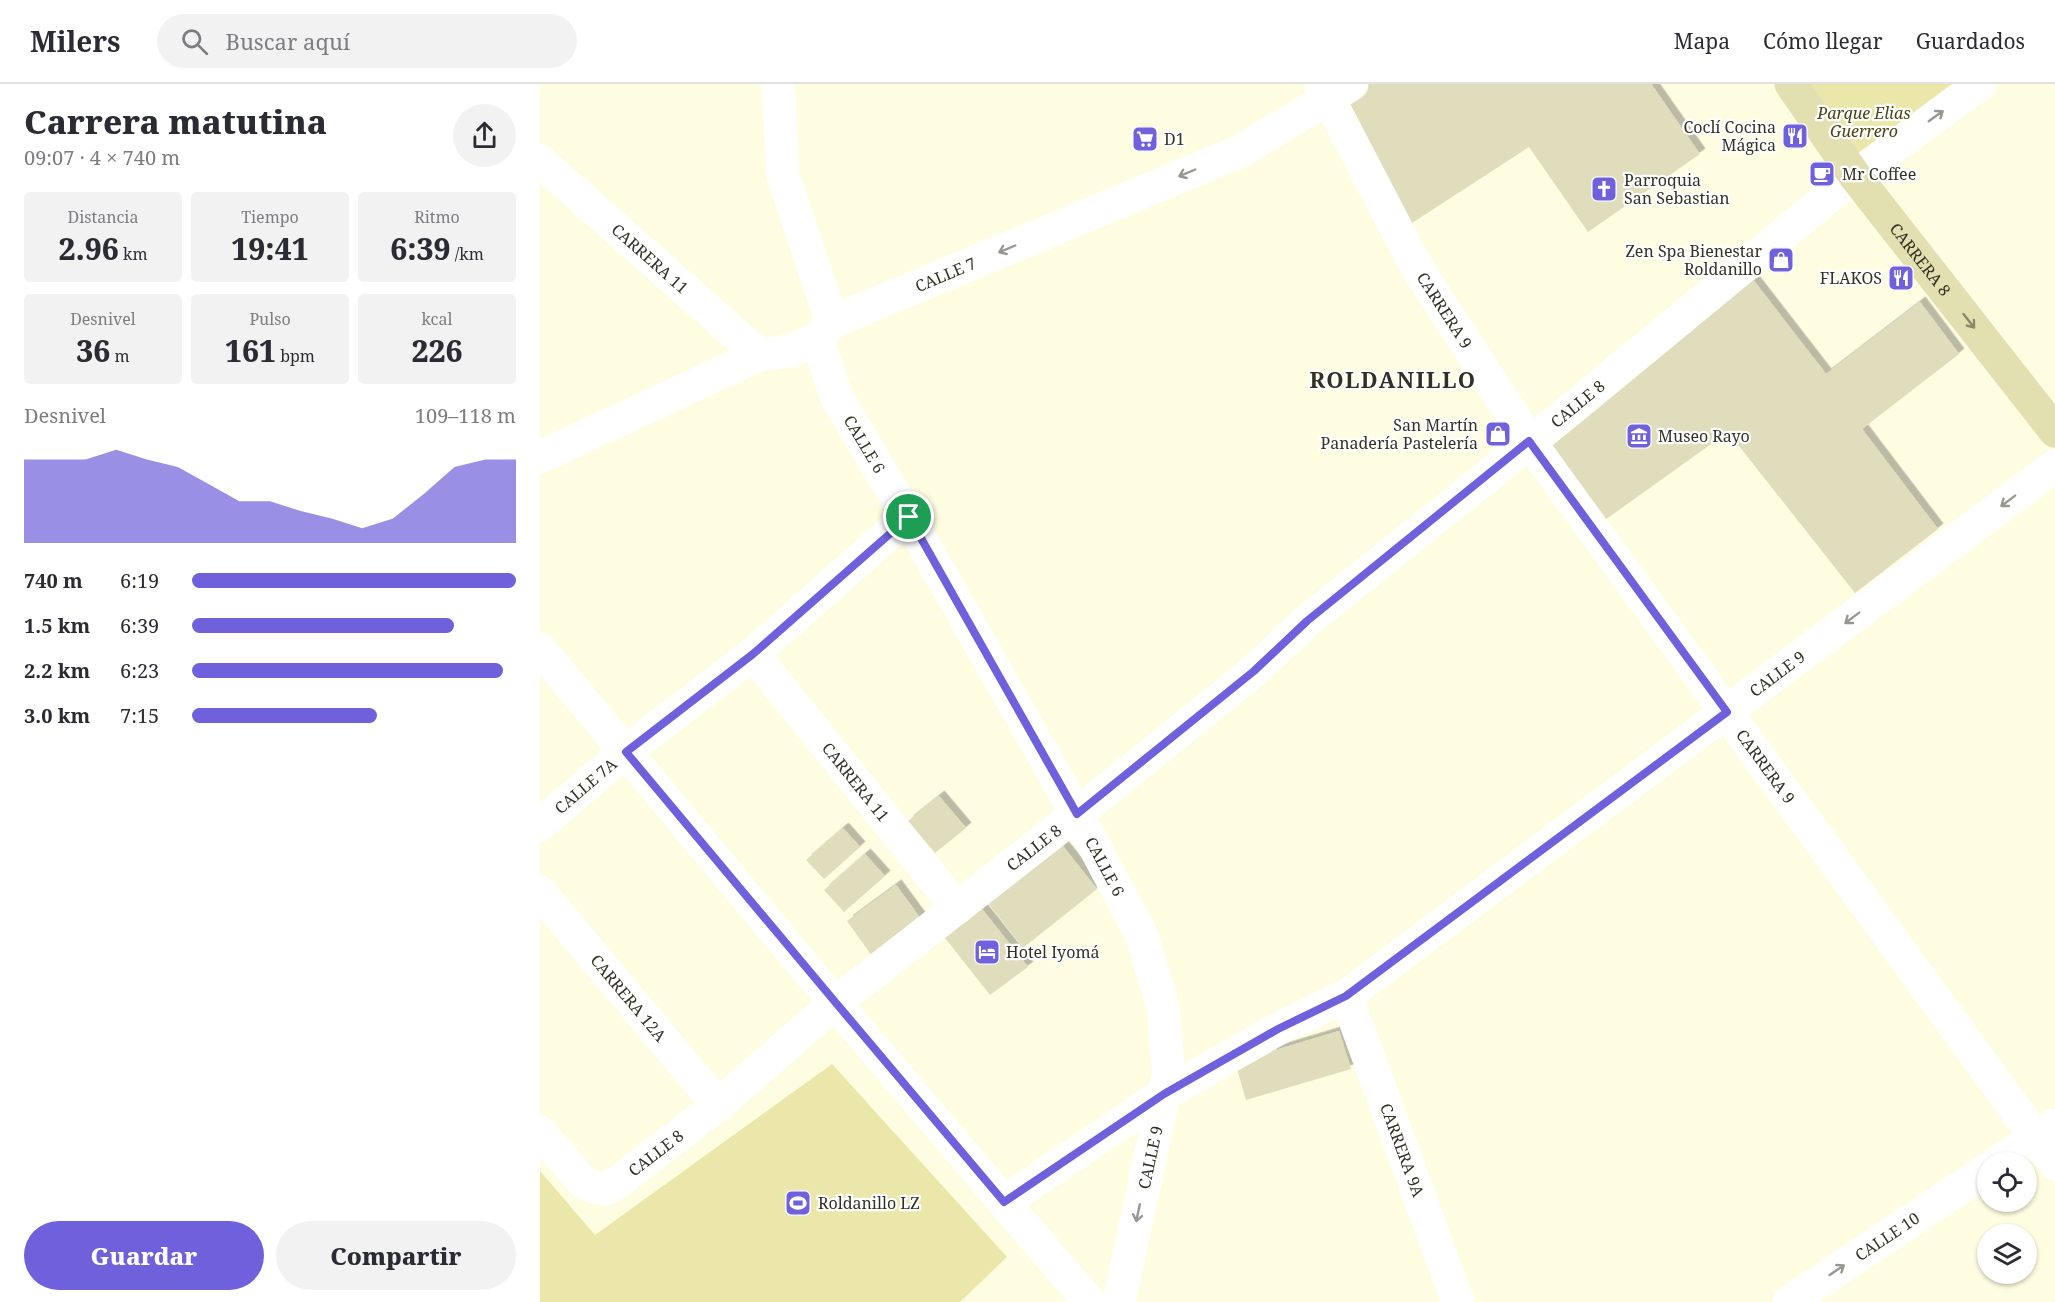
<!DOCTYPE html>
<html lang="es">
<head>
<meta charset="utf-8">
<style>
	:root { --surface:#fff; --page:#f2f2f3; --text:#2b2b33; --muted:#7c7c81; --line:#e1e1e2; --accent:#6f61db }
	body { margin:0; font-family:"Noto Serif",serif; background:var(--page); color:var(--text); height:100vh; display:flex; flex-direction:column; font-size:22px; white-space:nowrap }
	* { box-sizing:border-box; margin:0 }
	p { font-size:20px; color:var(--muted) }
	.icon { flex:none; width:33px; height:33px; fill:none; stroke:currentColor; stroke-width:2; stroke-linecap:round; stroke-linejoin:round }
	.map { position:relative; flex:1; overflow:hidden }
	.details { display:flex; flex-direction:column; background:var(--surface); width:540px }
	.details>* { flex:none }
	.buttons { position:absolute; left:1437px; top:1068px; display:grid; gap:12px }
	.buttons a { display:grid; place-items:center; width:60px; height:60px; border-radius:50%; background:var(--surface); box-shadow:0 2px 4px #0004; font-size:30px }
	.pin { position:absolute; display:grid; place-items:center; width:51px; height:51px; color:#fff; margin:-26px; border:3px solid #fff; border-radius:50%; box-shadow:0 2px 6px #0007 }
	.round { display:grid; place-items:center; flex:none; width:63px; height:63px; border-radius:32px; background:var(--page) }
	.summary { display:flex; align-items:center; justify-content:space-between; height:102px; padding:0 24px }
	h1 { font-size:33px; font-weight:800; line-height:45px }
	.stats { display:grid; grid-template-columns:repeat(3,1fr); gap:9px; height:102px; padding:6px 24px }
	.stats div { display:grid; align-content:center; border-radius:6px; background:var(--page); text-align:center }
	.stats b { font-size:30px; font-weight:800 }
	.stats small { font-size:16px; font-weight:400 }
	.stats p { font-size:16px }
	.chart { height:168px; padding:12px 24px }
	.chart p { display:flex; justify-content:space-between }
	.chart svg { width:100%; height:108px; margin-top:6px; fill:var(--accent); opacity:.7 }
	.button { display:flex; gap:12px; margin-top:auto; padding:12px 24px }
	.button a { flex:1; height:69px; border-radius:36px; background:var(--accent); color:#fff; font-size:24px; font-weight:800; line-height:69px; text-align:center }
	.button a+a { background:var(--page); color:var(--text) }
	ul { padding:0 24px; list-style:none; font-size:20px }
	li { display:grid; grid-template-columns:96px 72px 1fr; align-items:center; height:45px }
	li i { height:15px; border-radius:8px; background:var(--accent) }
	header { display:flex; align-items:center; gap:36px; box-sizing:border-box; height:84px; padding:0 30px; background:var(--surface); border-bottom:2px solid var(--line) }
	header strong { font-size:28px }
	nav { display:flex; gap:33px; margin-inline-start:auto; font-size:21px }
	.search { width:420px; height:54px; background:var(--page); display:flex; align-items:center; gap:15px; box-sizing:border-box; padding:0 21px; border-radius:33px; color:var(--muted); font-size:22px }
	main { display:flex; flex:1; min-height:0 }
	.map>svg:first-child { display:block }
	.green { fill:#ebe7aa }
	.building { fill:#dfddbb; filter:url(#shadow) }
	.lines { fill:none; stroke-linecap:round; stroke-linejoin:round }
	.minor { stroke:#fff; stroke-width:33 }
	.major { stroke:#e2dfb0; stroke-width:33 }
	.oneway { stroke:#989892 }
	.oneway2 { stroke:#8a886a }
	.route-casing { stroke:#fff; stroke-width:12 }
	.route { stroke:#6f61db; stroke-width:8 }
	.labels { text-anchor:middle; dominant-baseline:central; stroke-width:4.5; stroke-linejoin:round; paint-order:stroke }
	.park-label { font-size:16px; font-style:italic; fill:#474312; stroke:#fff }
	.poi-label { font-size:16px; fill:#323124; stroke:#fff; text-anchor:start }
	.street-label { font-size:16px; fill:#323124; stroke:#fff }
	.district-label { font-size:22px; font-weight:bold; letter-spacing:1.5px; fill:#323124; stroke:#fff }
</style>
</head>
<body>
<header>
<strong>Milers</strong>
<div class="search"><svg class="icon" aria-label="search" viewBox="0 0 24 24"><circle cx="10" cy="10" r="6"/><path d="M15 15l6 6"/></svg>Buscar aquí</div>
<nav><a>Mapa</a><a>Cómo llegar</a><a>Guardados</a></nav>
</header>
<main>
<section class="details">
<div class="summary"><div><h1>Carrera matutina</h1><p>09:07 · 4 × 740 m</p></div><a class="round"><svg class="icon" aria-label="share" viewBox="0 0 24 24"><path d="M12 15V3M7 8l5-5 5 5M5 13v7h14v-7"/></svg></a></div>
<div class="stats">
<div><p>Distancia</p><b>2.96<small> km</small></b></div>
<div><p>Tiempo</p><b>19:41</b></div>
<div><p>Ritmo</p><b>6:39<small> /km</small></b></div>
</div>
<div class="stats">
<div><p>Desnivel</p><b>36<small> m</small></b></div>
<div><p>Pulso</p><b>161<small> bpm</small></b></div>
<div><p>kcal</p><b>226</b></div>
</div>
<div class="chart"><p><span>Desnivel</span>109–118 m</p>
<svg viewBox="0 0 160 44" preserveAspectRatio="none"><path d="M0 44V10L10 10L20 10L30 6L40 10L50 13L60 20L70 27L80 27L90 31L100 34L110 38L120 34L130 24L140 13L150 10L160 10V44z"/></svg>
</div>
<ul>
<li><b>740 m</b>6:19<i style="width:100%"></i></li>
<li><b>1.5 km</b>6:39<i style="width:81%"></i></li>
<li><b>2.2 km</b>6:23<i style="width:96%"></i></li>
<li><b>3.0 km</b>7:15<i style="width:57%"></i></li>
</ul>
<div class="button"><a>Guardar</a><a>Compartir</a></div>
</section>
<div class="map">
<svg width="1515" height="1218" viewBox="0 0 1515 1218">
	<defs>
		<filter id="shadow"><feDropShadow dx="5.5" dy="-5.5" stdDeviation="0" flood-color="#0004"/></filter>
	</defs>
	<rect width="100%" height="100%" fill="#fffde1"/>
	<g class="green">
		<path d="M1251 0H1440L1315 92Z"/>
		<path d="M292 980 467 1173 420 1218H0V1087L55 1151Z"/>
	</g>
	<g class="building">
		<path d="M831 0H1111L1160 70 1048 148 989 63 872 139 808 16Z"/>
		<path d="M1214 197 1286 290 1380 218 1419 270 1322 345 1398 445 1315 509 1188 348 1065 436 1009 356Z"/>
		<path d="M399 712 426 744 395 769 368 737Z"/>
		<path d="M303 744 320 763 284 795 266 776Z"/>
		<path d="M522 761 557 805 483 864 448 819Z"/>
		<path d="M325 770 345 792 304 828 284 806Z"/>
		<path d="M356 801 381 835 332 872 307 837Z"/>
		<path d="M442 825 488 883 450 911 405 854Z"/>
		<path d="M799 947 811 985 706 1016 695 978Z"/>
	</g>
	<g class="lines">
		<g class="minor">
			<path d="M238 0 243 91 292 238"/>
			<path id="s1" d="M781 0 876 182 989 357 1515 1080"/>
			<path id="s2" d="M0 77 219 271"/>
			<path id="s3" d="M277 255 297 314 368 433 537 730 602 852 623 923 629 990 624 1010 464 1118"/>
			<path id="s4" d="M0 373 219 271 249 267 277 255 292 238 701 67 812 0"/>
			<path d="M0 565 295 919 549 1218"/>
			<path id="s5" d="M213 570 417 824"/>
			<path id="s6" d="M0 741 86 667 213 570 368 433"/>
			<path id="s7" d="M0 808 178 1021"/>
			<path id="s8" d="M806 912 918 1218"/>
			<path id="s9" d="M0 1048 44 1099 54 1103 66 1105 78 1098 178 1021 295 919 537 730 714 587 767 537 1024 331 1304 100 1440 0"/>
			<path d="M1458 1078 1514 1041"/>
			<path id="s10" d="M579 1218 624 1010 738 945 806 912 1515 382"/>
			<path id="s11" d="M1249 1218 1448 1085"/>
		</g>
		<path class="major" id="s12" d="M1251 0 1315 92 1515 347"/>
	</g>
	<defs><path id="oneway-shaft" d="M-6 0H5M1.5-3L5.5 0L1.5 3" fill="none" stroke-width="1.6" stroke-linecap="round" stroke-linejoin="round" transform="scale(1.5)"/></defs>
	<g class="oneway">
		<use href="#oneway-shaft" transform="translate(1396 32) rotate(-36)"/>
		<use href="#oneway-shaft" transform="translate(647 89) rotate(157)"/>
		<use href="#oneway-shaft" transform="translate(467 165) rotate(157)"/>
		<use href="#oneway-shaft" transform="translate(1468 417) rotate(143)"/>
		<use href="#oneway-shaft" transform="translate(1312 534) rotate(143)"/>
		<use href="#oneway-shaft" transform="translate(598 1129) rotate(102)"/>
		<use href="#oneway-shaft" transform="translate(1297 1186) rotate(-34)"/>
	</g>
	<use class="oneway2" href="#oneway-shaft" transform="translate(1429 237) rotate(52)"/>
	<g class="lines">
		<g class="route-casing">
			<path id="route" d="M989 357 1187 628 806 912 738 945 624 1010 464 1118 296 919 86 668 213 570 369 433 537 730 714 587 767 537Z"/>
		</g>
		<use href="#route" class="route"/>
	</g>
	<defs>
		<g id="restaurant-square" transform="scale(1.35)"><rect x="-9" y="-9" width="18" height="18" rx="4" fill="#6f61db" stroke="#fff"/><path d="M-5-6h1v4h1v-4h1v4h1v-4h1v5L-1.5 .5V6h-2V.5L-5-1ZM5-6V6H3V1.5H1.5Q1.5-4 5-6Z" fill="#fff"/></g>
		<g id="supermarket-square" transform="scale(1.35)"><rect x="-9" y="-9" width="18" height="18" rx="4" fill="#6f61db" stroke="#fff"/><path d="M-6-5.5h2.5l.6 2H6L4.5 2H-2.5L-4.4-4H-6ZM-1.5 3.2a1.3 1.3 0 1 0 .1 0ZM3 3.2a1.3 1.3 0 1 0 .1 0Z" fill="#fff"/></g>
		<g id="cafe-square" transform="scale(1.35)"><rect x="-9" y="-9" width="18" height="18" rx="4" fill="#6f61db" stroke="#fff"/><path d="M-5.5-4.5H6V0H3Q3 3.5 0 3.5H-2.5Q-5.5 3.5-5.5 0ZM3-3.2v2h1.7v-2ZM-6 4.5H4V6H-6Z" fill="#fff"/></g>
		<g id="church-square" transform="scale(1.35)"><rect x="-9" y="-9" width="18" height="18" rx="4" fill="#6f61db" stroke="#fff"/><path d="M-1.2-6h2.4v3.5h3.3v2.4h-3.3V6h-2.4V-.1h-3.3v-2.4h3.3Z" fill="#fff"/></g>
		<g id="shop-square" transform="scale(1.35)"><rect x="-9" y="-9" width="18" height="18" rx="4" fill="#6f61db" stroke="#fff"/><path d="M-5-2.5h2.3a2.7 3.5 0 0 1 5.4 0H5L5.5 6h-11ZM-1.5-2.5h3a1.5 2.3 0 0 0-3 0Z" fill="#fff"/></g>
		<g id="museum-square" transform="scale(1.35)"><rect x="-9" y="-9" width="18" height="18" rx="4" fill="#6f61db" stroke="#fff"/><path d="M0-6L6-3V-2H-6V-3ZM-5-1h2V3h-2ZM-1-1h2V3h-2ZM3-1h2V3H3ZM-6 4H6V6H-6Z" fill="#fff"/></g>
		<g id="hotel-square" transform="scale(1.35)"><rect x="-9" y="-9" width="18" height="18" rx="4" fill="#6f61db" stroke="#fff"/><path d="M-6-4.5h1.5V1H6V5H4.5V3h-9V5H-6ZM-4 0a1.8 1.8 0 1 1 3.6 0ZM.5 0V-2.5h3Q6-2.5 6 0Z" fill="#fff"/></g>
		<g id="stadium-square" transform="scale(1.35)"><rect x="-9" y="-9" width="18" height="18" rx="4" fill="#6f61db" stroke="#fff"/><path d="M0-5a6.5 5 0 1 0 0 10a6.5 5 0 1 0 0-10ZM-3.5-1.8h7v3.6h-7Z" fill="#fff"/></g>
	</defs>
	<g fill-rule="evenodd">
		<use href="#restaurant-square" x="1255" y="52"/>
		<use href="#supermarket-square" x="605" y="55"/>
		<use href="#cafe-square" x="1282" y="90"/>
		<use href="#church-square" x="1064" y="105"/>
		<use href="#shop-square" x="1241" y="176"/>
		<use href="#restaurant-square" x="1361" y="194"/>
		<use href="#shop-square" x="958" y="350"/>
		<use href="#museum-square" x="1099" y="352"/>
		<use href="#hotel-square" x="447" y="868"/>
		<use href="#stadium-square" x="258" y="1119"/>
	</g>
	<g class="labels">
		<g class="park-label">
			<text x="1324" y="29">Parque Elias<tspan x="1324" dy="18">Guerrero</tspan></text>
		</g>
		<g class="poi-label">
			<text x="1236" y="43" text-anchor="end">Coclí Cocina<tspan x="1236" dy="18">Mágica</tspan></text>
			<text x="624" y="55">D1</text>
			<text x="1302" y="90">Mr Coffee</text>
			<text x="1084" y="96">Parroquia<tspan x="1084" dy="18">San Sebastian</tspan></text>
			<text x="1222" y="167" text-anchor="end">Zen Spa Bienestar<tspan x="1222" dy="18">Roldanillo</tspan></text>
			<text x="1342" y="194" text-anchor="end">FLAKOS</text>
			<text x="938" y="341" text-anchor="end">San Martín<tspan x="938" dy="18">Panadería Pastelería</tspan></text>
			<text x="1118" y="352">Museo Rayo</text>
			<text x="466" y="868">Hotel Iyomá</text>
			<text x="278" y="1119">Roldanillo LZ</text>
		</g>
		<g class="street-label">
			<text stroke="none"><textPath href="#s2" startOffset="147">CARRERA 11</textPath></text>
			<text stroke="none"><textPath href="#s12" startOffset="218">CARRERA 8</textPath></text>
			<text stroke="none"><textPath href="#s4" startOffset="448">CALLE 7</textPath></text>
			<text stroke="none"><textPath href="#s1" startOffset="258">CARRERA 9</textPath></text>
			<text stroke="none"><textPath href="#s9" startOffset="1340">CALLE 8</textPath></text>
			<text stroke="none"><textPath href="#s3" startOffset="116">CALLE 6</textPath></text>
			<text stroke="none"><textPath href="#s10" startOffset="958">CALLE 9</textPath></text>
			<text stroke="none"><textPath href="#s1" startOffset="816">CARRERA 9</textPath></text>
			<text stroke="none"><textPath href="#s5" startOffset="164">CARRERA 11</textPath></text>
			<text stroke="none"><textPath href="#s6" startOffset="60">CALLE 7A</textPath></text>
			<text stroke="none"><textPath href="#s9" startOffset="638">CALLE 8</textPath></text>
			<text stroke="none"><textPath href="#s3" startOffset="602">CALLE 6</textPath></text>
			<text stroke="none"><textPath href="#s7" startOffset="138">CARRERA 12A</textPath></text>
			<text stroke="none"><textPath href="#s8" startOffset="164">CARRERA 9A</textPath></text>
			<text stroke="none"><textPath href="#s9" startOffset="152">CALLE 8</textPath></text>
			<text stroke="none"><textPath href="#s10" startOffset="148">CALLE 9</textPath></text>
			<text stroke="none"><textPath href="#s11" startOffset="118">CALLE 10</textPath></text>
		</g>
		<g class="district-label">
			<text x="853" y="295">ROLDANILLO</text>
		</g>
	</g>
</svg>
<div class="buttons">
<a><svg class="icon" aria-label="locate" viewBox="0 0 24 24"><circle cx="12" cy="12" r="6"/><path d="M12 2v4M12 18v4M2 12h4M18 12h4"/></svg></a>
<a><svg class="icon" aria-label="layers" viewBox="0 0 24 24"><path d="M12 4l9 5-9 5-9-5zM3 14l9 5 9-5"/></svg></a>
</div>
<div class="pin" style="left:369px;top:433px;background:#1e9e55"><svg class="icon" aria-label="arrive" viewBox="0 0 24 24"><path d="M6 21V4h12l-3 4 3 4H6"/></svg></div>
</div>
</main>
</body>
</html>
